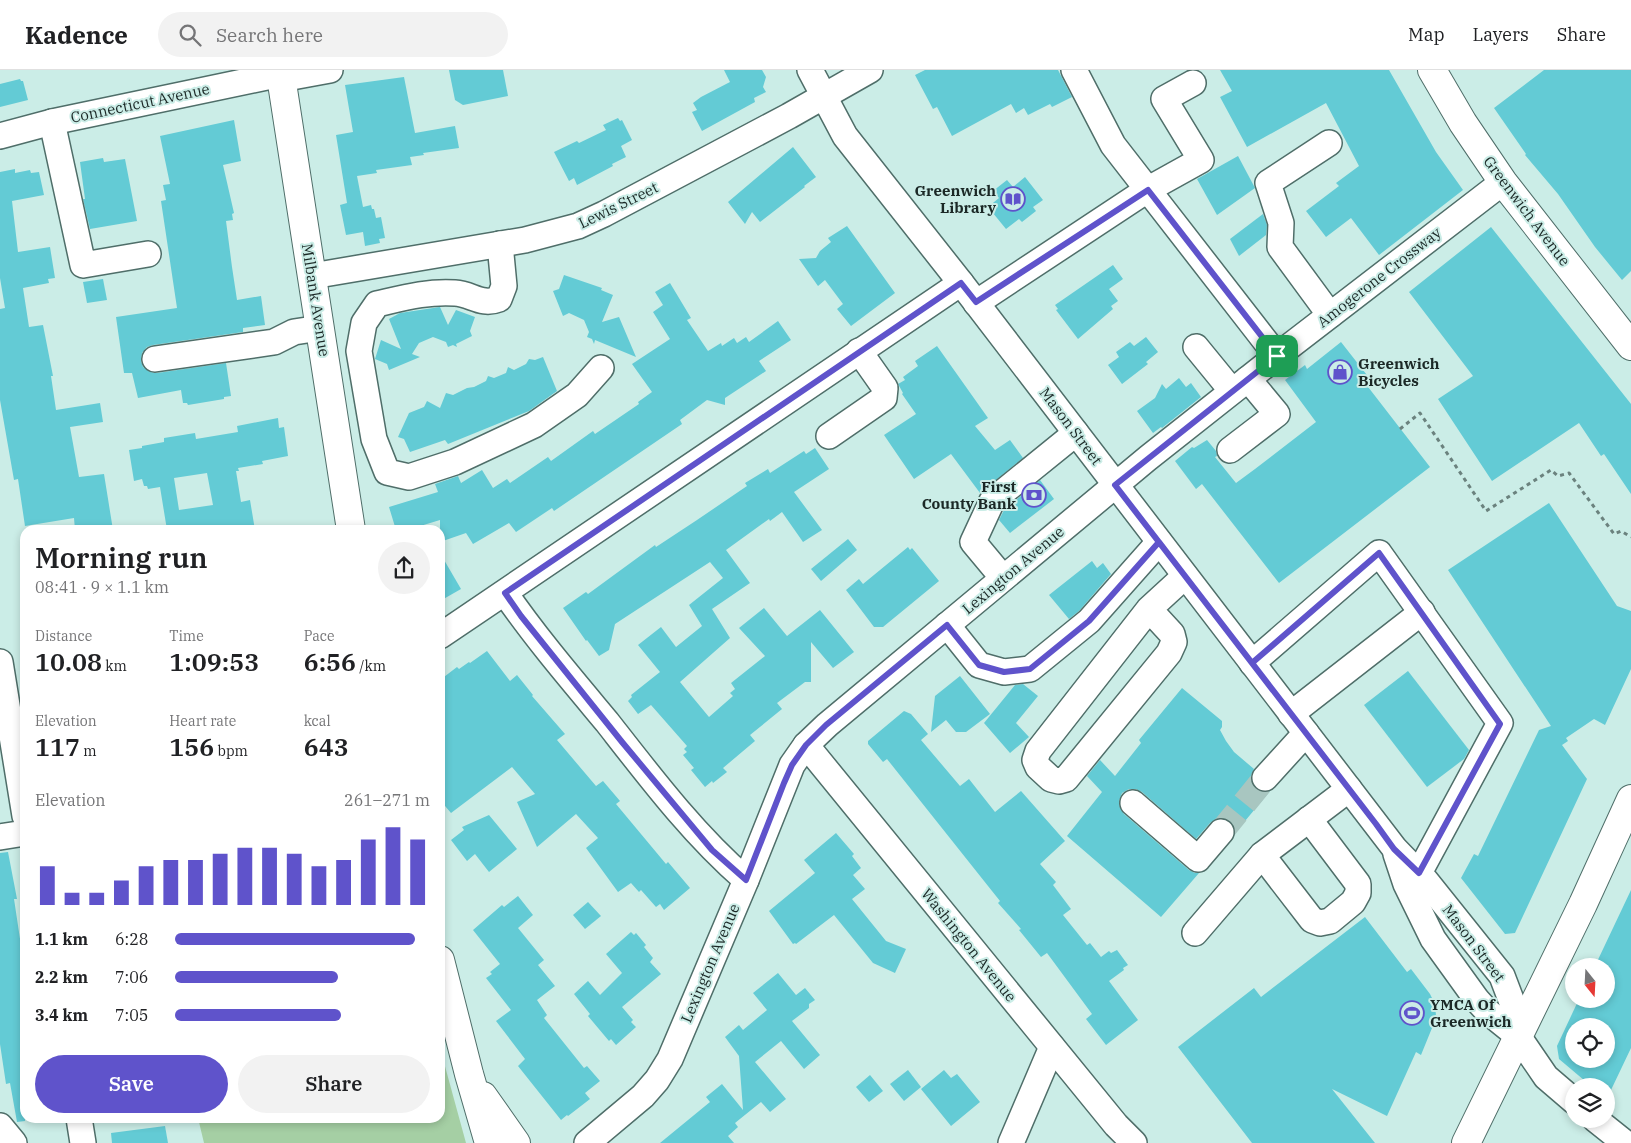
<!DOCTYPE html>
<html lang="en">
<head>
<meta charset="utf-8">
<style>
	:root { --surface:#fff; --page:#f2f2f2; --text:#202124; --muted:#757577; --line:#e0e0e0; --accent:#5f53cb }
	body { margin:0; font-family:"IBM Plex Serif",serif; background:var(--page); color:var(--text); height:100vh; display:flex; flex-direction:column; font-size:19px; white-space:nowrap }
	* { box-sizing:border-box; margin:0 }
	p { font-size:16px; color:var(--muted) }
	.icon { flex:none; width:28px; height:28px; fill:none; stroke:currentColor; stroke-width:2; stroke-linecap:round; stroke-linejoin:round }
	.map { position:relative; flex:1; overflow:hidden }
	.drawer { position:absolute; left:20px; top:455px; width:425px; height:598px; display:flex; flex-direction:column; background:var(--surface); border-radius:15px; box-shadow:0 2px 8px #0003 }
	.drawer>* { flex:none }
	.needle { width:32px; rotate:162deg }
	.fabs { position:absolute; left:1565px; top:888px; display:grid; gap:10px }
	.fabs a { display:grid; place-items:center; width:50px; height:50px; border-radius:50%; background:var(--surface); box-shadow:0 2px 8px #0003; font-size:25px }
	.pin { position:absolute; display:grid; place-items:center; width:42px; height:42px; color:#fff; margin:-21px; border-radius:10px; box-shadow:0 2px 8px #0006 }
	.round { display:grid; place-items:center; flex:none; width:52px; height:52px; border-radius:26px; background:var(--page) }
	.headline { display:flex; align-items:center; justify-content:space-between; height:85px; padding:0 15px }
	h1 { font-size:28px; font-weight:600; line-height:38px }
	.stats { display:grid; grid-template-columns:repeat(3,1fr); gap:8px; height:85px; padding:5px 15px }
	.stats div { display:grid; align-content:center }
	.stats b { font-size:25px; font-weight:600 }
	.stats small { font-size:14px; font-weight:400 }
	.stats p { font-size:14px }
	.chart { height:140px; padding:10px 15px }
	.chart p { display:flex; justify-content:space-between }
	.chart svg { width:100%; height:90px; margin-top:5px; stroke:var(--accent); stroke-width:6 }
	.cta { display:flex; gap:10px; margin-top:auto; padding:10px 15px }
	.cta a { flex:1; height:58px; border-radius:30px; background:var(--accent); color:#fff; font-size:20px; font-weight:600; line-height:58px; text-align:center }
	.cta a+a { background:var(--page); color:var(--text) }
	ul { padding:0 15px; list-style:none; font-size:16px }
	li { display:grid; grid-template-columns:80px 60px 1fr; align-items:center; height:38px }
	li i { height:12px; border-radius:6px; background:var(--accent) }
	header { display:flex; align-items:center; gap:30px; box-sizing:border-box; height:70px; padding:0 25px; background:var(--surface); border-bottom:1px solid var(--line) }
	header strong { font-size:24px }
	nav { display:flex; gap:28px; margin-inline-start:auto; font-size:18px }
	.search { width:350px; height:45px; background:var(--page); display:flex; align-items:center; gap:12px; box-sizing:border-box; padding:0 18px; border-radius:28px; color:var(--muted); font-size:19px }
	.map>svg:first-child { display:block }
	.green { fill:#a5cfa4 }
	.building { fill:#63cbd5; fill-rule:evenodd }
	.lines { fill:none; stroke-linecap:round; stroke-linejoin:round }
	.minor-tunnel { stroke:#a8c6c0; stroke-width:25; stroke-dasharray:25 12; stroke-linecap:butt }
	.minor-casing { stroke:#4f6e69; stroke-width:28 }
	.major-casing { stroke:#4f6e69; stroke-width:30 }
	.path { stroke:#6b827e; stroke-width:3; stroke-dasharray:4 4; stroke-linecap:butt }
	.minor { stroke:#fff; stroke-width:25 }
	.major { stroke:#fff; stroke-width:28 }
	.route-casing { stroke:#fff; stroke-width:10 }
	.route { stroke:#5f53cb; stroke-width:6 }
	.labels { text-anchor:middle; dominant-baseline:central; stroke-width:4; stroke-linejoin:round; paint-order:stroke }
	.street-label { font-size:15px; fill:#1b2826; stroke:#cbede7 }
	.poi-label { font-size:15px; font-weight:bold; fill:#1b2826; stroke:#cbede7; text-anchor:end }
</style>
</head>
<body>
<header>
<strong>Kadence</strong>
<div class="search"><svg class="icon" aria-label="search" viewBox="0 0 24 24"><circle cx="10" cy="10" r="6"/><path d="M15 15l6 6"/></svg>Search here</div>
<nav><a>Map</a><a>Layers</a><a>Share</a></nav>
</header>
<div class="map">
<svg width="1631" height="1073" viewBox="0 0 1631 1073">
	<rect width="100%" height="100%" fill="#cbede7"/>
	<path class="green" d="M440 978 466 1073H204L198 1048H440Z"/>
	<g class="building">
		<path d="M449 0H503L508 26 463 35 455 30Z"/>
		<path d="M724 0H762L766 7 763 17 766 22 754 28 755 32 702 61 692 42 697 40 693 33 701 27 730 12Z"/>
		<path d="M925 0H1058L1072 27 1052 37 1050 34 1028 45 1024 38 1016 43 1011 34 952 66 937 37 933 39 915 5Z"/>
		<path d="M1220 0H1389L1436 82 1463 120 1379 185 1351 148 1326 167 1306 141 1339 116 1336 113 1359 96 1326 33 1247 77 1220 27 1232 21Z"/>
		<path d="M1544 0H1631V201L1622 210 1595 177 1558 124 1525 85 1526 84 1494 38Z"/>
		<path d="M404 7 415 63 455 56 459 78 423 83 424 85 410 87 412 95 376 100 377 103 357 106 363 137 371 135 372 139H374L376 148 381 147 385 168 379 169 380 173 365 176 363 162 346 165 340 135 347 133 336 65 353 62 345 15Z"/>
		<path d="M20 9 21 11H23L28 30 0 37V14Z"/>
		<path d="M618 48 620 51 622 50 632 70 621 76 626 87 612 94 613 96 577 115 574 108 569 111 554 82 577 71 579 73 606 60 603 55Z"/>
		<path d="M234 50 241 91 223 95 234 143 232 144 233 150 226 151 232 197 237 230 261 226 265 255 243 258V262L153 275 147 277 142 283 141 291 143 297 150 302 157 303 226 293 231 326 224 327V329L188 335 187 333H183L181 320 138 328 132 303H124L116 247 177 238 161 131 166 130 163 115 170 114 160 66Z"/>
		<path d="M793 77 816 107 804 116 805 117 760 152 752 142 745 154 728 132Z"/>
		<path d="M1238 86 1255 118 1217 145 1197 109Z"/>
		<path d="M103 88 104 92 125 89 137 151 90 159 83 129H85L80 92Z"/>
		<path d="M15 99V103L30 100 31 103 39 102 44 125 12 131 18 182 50 177 55 208 48 209 49 213 23 218 29 257 43 255 53 306H51L56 340 100 333 103 352 70 357 79 407 104 404 113 460H75L74 448 25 456 18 409 14 410 0 330V239L5 238 0 208V102Z"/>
		<path d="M1025 107 1043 130 1033 137 1036 141 1022 152 1019 149 1006 159 988 137 999 128 993 121 1007 110 1013 117Z"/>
		<path d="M1263 144 1267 155 1266 165 1239 186 1230 169Z"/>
		<path d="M847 156 895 223 851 256 837 239 843 234 825 210 818 216 799 189 816 188 820 181 831 172 828 168Z"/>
		<path d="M1491 157 1631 334V424L1604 384 1601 386 1579 353 1492 411 1438 329 1473 306 1409 222Z"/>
		<path d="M1113 195 1123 209 1109 219 1118 231 1111 236 1113 239 1078 269 1056 240 1058 239 1055 235Z"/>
		<path d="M564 205 602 218 601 220 613 225 602 252 619 247 636 287 595 270 594 274 592 269 587 267 589 262 584 250 569 243 563 246 553 221 559 219Z"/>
		<path d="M103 209 107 230 87 233 83 212Z"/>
		<path d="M670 213 691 248 687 250 708 281 721 273 722 276 734 268 737 273 746 267 749 272 778 251 791 270 759 291 766 301 725 328V335L707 330 680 350 682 354 554 441 552 438 516 462 509 453 473 474 466 463 440 472V450L417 457 396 460 389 437 438 422 435 414 458 406 461 413 482 400 493 418 507 409 510 413 548 387 551 391 593 361 595 364 639 334 638 332 652 322 632 294 670 269 653 242 663 235 655 222Z"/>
		<path d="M440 237 448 255 456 240 475 247 470 261 472 266 456 274 457 277 453 275 448 277 446 272 433 267 419 273 412 284 420 287 389 300 387 294 375 289 381 270 401 279 389 249 400 243Z"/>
		<path d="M1146 267 1158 282 1146 292 1148 294 1122 314 1108 295 1119 287 1116 282 1130 272 1134 276Z"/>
		<path d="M1341 272 1370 309 1365 313 1430 397 1279 513 1202 414 1196 419 1175 391 1192 377 1194 378 1207 370 1216 381 1217 386 1215 387 1236 413 1255 399 1316 352 1285 310 1305 295 1307 299Z"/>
		<path d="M937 276 988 348 975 356 995 380 1010 370 1023 388 980 423 951 384 914 409 884 365 916 344 902 324 903 323 898 314 905 310 903 307 918 296 915 291Z"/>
		<path d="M543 287 557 321 529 341 448 374 445 370 410 382 404 369 398 367 409 343 424 337 427 331 440 338 446 323 453 325 467 318 474 317 486 311 488 306 494 308 506 303 508 297 514 300 526 294 529 289 535 290Z"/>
		<path d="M1179 308 1186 317 1191 313 1201 327 1162 358 1161 357 1153 363 1137 341 1155 328 1162 314 1166 319Z"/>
		<path d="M278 348 279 358 284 357 288 386 262 391 263 394 238 398 239 401H236L241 432 250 430 255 460H167L160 417 148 419 147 416H144L142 409 134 411 129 380 142 378V376L164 372V368L195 363 196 369 238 362 237 356ZM207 403 213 435 179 440 174 408Z"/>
		<path d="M815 378 829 399 794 422 822 460 803 472 782 442 770 451 769 449 726 480 750 513 712 539 730 568 680 612 709 647 733 626 730 623 735 619 731 613 765 586 739 558 764 538 787 566 820 540 854 582 833 598 811 572V612H805L777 633 782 639 750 665 755 671 723 698 727 702 713 713 712 711 705 717 691 700 694 698 683 685 687 682 684 679 687 676 651 635 638 644 628 631 632 627 631 625 660 602 638 575 661 557 676 577 702 556 689 535 723 508 710 492 615 554 609 580 599 586 587 570 586 571 563 538 586 522 588 524 655 475 656 477 697 450 747 416 745 413 768 399 770 403 804 381 806 384Z"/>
		<path d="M1040 410 1054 429 1010 463 999 450 1004 440Z"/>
		<path d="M1549 433 1617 536 1631 541V599L1605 655 1594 649 1566 668 1568 671 1562 675 1587 709 1515 863 1505 864 1461 808 1474 784 1478 786 1539 660 1551 656 1448 500Z"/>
		<path d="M848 469 857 480 821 511 811 499Z"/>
		<path d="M908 477 910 480 912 478 939 511 883 557H874L846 520 859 509 863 514Z"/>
		<path d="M440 483 461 519 440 531Z"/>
		<path d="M1092 491 1097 498 1103 493 1111 504 1079 541 1069 549 1049 525Z"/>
		<path d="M487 581 510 611 517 605 533 625 532 626 565 664 557 670 596 716 603 711 620 731 616 734 666 794 668 792 690 818 664 840 660 834 656 837 641 820 639 822 631 813 618 822 586 778 598 768 576 744 537 777 517 732 535 724 512 697 451 743 440 730V610L457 597 459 599 469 592 470 593Z"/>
		<path d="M1408 601 1469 680 1464 689 1427 717 1364 635Z"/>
		<path d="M960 606 990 644 966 662H956L946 650 931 662 935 626Z"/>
		<path d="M1023 614 1038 626 1016 653 1029 667 1010 683 984 653 1015 615Z"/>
		<path d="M1182 618 1222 651V657L1220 660 1226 671 1234 682 1254 699 1251 705V712L1255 718 1262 722 1270 721 1235 763 1234 757 1230 751 1223 748H1217L1210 753 1196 769 1142 722 1136 719H1129L1122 723 1119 731 1120 738 1124 744 1189 800 1195 803H1199L1161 847 1067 766 1102 722 1087 706 1100 690 1115 706 1141 673 1139 670Z"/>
		<path d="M904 641 911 644 928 664 921 670 960 716 969 709 995 742 1021 721 1065 771 1040 794 1056 812 1053 815 1071 839 1063 845 1087 875 1090 873 1101 887 1109 881 1111 883 1117 880 1128 895 1123 898 1124 900 1109 911 1138 950 1106 975 1086 949 1092 944 1047 883 1041 887 1019 860 1021 859 998 833 1000 831 992 821 887 689 883 692 868 674V671Z"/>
		<path d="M489 745 517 779 489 802 475 784 467 791 451 770 464 760 462 757Z"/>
		<path d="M836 763 854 784 852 786 861 798 853 805 865 819 852 829 886 871 906 879 895 903 873 893 834 845 796 874 795 873 793 874 769 841 815 803 804 790Z"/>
		<path d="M8 782 17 829H14L25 902V1051L17 1052 10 1013 6 1014 0 974V783Z"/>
		<path d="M1631 820V978L1611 1020 1606 1026V1016H1591L1559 989 1557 976 1579 929H1606V896H1595ZM1574 956H1606V989H1574Z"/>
		<path d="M518 826 533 845 518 858 544 890 538 895 555 916 537 930 547 945 544 948 584 998 587 996 600 1011 585 1023 590 1029 568 1046 567 1045 561 1050 518 996 525 989 496 951 511 940 486 908 492 904 490 902 500 894 473 860 502 835 504 837Z"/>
		<path d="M588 832 601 846 585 859 573 845Z"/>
		<path d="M1365 847 1407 902 1411 899 1430 924 1435 934 1436 946 1432 958 1421 985 1416 982 1387 1046 1332 1019 1375 1073H1252L1178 977 1254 918 1261 927Z"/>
		<path d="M631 862 634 865 636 863 646 875 644 877 653 888 650 892 661 904 622 937 633 950 631 952 636 957 616 975 611 969 609 971 588 946 590 944 574 924 588 911 600 925 622 903 606 884Z"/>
		<path d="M778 903 796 925 805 918 815 930 809 934V938L792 951 820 985 804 999 781 971 755 992 786 1029 770 1042 761 1032 735 1053 738 1057 728 1066 734 1073H660L710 1032 706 1027 722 1014 743 1040 739 986 725 967 739 955 743 960 767 940 753 923Z"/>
		<path d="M908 1000 921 1017 904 1031 890 1014Z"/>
		<path d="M944 1000 951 1008 957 1004 980 1032 951 1056 921 1019Z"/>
		<path d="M870 1005 883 1021 869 1032 856 1017Z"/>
		<path d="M165 1056 168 1073H112L111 1063Z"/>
	</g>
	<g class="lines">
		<path class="minor-tunnel" d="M1221 762 1265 708"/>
		<g class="minor-casing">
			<g id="minor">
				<path d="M810 0 845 66 961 213 1395 779 1426 811 1502 906 1513 935 1518 966"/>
				<path d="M1074 0 1113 75 1277 286"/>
				<path d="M281 9 330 0"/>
				<path d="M52 52 83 195 148 184"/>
				<path d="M0 66 52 52 281 4"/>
				<path d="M1329 73 1268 113 1281 153 1280 177 1330 245"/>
				<path d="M500 174 504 216 499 229C481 236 472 224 455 223 428 221 403 228 377 234L364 253 359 281 374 369 387 402 409 407 455 392 534 355 577 325 601 298"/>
				<path d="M312 206 525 170 578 156 604 144 789 46 870 0"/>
				<path d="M976 233 1147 120 1201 90 1164 29 1193 13"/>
				<path d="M1196 277 1232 321"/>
				<path d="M155 289 274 272 294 262 320 258"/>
				<path d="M829 366 884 328 885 318 859 281"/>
				<path d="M1230 380 1277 344 1248 309"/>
				<path d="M1003 508 973 472 992 431 1076 363"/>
				<path d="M505 523C536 568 572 610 607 652 650 707 693 764 746 810"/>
				<path d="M1149 539 1172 564 1174 572 1169 583 1066 709 1059 711 1051 709 1038 697 1035 690 1038 681 1149 539 1185 506"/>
				<path d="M947 555 979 595 1004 602 1030 599 1089 551 1159 472"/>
				<path d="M440 566 961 213"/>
				<path d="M0 592 25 746"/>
				<path d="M1252 593 1379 483 1500 653 1419 803"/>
				<path d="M1291 644 1422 542"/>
				<path d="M806 675 1116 1055 1134 1073"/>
				<path d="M1265 708 1306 663"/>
				<path d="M1133 733 1198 789 1221 762"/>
				<path d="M0 767 25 763"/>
				<path d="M1396 784 1406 814 1433 869 1477 930 1487 941 1518 966 1546 1007 1574 1031"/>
				<path d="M1262 785 1312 850 1320 853 1330 851 1353 832 1358 823V814L1309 749"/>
				<path d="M1195 863 1262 785 1349 719"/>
				<path d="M79 1048 83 1073"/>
				<path d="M1595 1049 1625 1073"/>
				<path d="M0 1056 14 1073"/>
				<path d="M587 1073 643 1026 657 1010 670 989 746 810 792 695 806 675 827 655 1148 388 1277 286 1503 112"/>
				<path d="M1011 1073 1052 977"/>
			</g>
		</g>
		<g class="major-casing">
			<g id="major">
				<path d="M280 0 351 460"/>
				<path d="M1432 0 1463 53 1503 112 1631 276"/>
				<path d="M440 890 469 1004 489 1073"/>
				<path d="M483 1026 516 1073"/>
				<path d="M1466 1073 1583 834 1631 729"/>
			</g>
		</g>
		<path class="path" d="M1400 359 1420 343 1486 441 1551 400 1558 406 1569 403 1614 464 1621 461 1631 467"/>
		<use href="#minor" class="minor"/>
		<use href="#major" class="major"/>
	</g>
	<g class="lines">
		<g class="route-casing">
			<path id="route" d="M1277 286 1148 120 976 232 961 213 505 523 521 546 622 672 712 780 746 810 784 713 792 695 806 675 826 655 947 555 979 595 1004 602 1030 599 1089 551 1159 472 1185 506 1376 754 1394 779 1419 803 1500 654 1379 483 1252 593 1115 415 1277 286"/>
		</g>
		<use href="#route" class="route"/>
	</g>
	<defs>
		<g id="library-ring" transform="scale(1.25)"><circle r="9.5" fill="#cbede7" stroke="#5f53cb" stroke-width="1.5"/><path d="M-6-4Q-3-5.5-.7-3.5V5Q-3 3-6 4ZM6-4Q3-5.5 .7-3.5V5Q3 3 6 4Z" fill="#5f53cb"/></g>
		<g id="shop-ring" transform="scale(1.25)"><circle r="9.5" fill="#cbede7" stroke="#5f53cb" stroke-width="1.5"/><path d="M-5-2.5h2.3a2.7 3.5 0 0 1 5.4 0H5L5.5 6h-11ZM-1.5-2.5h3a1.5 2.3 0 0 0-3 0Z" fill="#5f53cb"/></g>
		<g id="bank-ring" transform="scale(1.25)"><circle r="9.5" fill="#cbede7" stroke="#5f53cb" stroke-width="1.5"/><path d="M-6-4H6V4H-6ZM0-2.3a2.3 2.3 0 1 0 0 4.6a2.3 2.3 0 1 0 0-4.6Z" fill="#5f53cb"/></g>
		<g id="stadium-ring" transform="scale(1.25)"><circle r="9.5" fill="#cbede7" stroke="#5f53cb" stroke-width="1.5"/><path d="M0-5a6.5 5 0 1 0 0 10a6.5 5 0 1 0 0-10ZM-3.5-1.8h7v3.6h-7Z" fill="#5f53cb"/></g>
	</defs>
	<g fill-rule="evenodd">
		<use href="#library-ring" x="1013" y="129"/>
		<use href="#shop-ring" x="1340" y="302"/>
		<use href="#bank-ring" x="1034" y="425"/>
		<use href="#stadium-ring" x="1412" y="943"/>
	</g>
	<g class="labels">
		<g class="street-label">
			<text transform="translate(140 33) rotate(-12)">Connecticut Avenue</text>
			<text transform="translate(618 135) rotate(-26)">Lewis Street</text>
			<text transform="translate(1527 141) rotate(53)">Greenwich Avenue</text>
			<text transform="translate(1379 207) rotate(-38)">Amogerone Crossway</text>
			<text transform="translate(316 230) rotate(81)">Milbank Avenue</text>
			<text transform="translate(1071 356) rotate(53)">Mason Street</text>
			<text transform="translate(1013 500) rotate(-40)">Lexington Avenue</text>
			<text transform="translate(1474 873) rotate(53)">Mason Street</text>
			<text transform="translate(969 875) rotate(51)">Washington Avenue</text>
			<text transform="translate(710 893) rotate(-67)">Lexington Avenue</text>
		</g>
		<g class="poi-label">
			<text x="996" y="120">Greenwich<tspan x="996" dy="17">Library</tspan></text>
			<text x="1358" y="293" text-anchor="start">Greenwich<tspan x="1358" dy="17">Bicycles</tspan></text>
			<text x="1016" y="416">First<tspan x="1016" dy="17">County Bank</tspan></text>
			<text x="1430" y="934" text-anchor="start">YMCA Of<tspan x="1430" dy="17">Greenwich</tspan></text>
		</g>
	</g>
</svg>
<div class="fabs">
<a><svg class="needle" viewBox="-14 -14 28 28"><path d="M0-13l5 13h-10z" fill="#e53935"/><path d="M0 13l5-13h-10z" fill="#757577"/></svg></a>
<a><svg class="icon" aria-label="locate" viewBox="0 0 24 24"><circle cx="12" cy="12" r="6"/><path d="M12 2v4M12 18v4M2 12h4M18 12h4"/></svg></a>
<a><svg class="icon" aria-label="layers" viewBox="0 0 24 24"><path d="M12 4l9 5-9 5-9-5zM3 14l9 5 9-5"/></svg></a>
</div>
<div class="pin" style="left:1277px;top:286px;background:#1e9e55"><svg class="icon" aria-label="arrive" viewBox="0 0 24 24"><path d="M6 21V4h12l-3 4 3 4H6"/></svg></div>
<section class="drawer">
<div class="headline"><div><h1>Morning run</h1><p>08:41 · 9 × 1.1 km</p></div><a class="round"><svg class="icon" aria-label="share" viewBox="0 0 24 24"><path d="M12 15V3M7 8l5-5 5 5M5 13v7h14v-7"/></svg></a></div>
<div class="stats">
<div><p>Distance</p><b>10.08<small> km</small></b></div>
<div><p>Time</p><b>1:09:53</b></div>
<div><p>Pace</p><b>6:56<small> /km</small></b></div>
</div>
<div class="stats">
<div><p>Elevation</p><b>117<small> m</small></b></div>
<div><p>Heart rate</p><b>156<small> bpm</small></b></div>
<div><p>kcal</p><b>643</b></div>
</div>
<div class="chart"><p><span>Elevation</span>261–271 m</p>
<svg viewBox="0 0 160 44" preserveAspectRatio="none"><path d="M5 44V25M15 44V38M25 44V38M35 44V32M45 44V25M55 44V22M65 44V22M75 44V19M85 44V16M95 44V16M105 44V19M115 44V25M125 44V22M135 44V12M145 44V6M155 44V12"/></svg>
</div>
<ul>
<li><b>1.1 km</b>6:28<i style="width:94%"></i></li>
<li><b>2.2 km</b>7:06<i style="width:64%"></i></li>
<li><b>3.4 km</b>7:05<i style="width:65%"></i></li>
</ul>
<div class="cta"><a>Save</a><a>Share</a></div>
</section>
</div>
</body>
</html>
